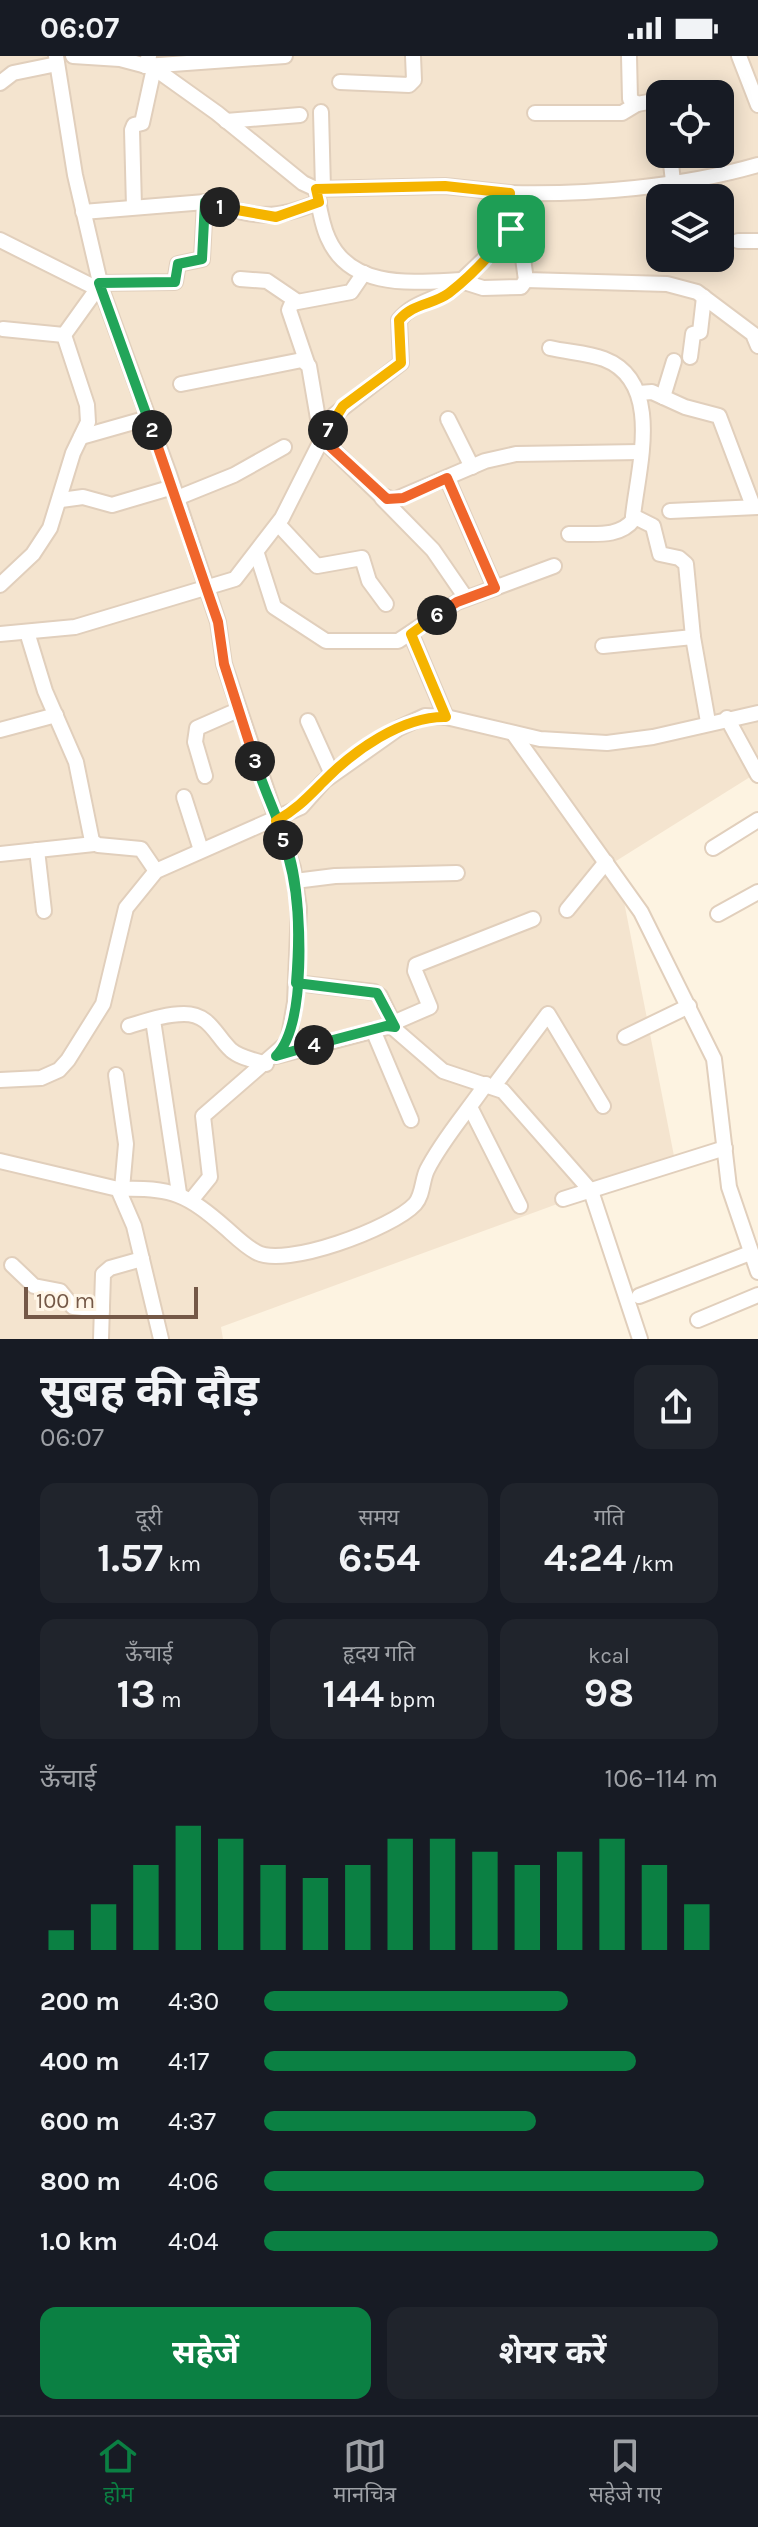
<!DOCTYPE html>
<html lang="hi">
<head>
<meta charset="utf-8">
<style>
	:root { --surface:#171b24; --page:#20242c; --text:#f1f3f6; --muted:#9ea1a6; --line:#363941; --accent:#0b8043 }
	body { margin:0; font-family:Karla,"Noto Sans Devanagari",sans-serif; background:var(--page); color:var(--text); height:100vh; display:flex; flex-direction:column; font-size:30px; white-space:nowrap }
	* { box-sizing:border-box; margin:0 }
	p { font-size:26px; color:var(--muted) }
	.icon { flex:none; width:44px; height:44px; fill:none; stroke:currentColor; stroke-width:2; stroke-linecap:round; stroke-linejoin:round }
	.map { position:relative; height:1283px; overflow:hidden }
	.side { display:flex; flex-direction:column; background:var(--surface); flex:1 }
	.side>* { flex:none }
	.buttons { position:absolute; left:646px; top:24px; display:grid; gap:16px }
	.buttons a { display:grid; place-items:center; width:88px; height:88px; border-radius:16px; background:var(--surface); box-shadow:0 4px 20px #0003; font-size:40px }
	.scale { position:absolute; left:24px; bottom:20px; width:174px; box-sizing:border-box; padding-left:8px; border:4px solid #745847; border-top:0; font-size:22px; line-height:28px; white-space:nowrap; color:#745847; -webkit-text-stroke:6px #fff6e7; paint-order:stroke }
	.pin { position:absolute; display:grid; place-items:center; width:68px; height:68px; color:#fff; margin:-34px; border-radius:16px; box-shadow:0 4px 12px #0006 }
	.km { position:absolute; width:40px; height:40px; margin:-20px; border-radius:50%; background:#222; color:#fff; font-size:22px; line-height:40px; text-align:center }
	.round { display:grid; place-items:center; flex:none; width:84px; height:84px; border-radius:16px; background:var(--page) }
	.head { display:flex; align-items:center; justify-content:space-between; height:136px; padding:0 40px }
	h1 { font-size:44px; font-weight:700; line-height:60px }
	.metrics { display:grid; grid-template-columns:repeat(3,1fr); gap:12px; height:136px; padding:8px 40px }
	.metrics div { display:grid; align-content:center; border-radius:16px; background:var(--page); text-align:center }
	.metrics b { font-size:40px; font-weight:700 }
	.metrics small { font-size:22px; font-weight:400 }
	.metrics p { font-size:22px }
	.chart { height:224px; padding:16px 40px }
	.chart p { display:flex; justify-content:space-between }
	.chart svg { width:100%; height:144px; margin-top:8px; stroke:var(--accent); stroke-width:6 }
	.cta { display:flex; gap:16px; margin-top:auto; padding:16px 40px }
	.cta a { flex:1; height:92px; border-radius:16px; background:var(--accent); color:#fff; font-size:32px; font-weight:700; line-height:92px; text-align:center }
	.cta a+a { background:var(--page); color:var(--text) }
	ul { padding:0 40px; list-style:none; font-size:26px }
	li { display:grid; grid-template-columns:128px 96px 1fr; align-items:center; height:60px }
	li i { height:20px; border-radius:10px; background:var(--accent) }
	.status { display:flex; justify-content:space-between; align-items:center; height:56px; padding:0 40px; background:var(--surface); direction:ltr }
	.status svg { height:22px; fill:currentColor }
	.tabs { display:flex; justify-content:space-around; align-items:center; height:112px; border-top:2px solid var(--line); background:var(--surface); font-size:22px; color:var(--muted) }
	.tabs a { display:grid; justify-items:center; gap:4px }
	.tabs .active { color:var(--accent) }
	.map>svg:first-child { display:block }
	.residential { fill:#f4e4cf; fill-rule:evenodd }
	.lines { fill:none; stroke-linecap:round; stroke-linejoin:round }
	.street-casing { stroke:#e1cfbc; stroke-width:18 }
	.street { stroke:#fff; stroke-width:14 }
	.split-1-casing { stroke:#fff; stroke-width:16 }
	.split-2-casing { stroke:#fff; stroke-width:16 }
	.split-3-casing { stroke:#fff; stroke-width:16 }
	.split-4-casing { stroke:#fff; stroke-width:16 }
	.split-5-casing { stroke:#fff; stroke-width:16 }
	.split-6-casing { stroke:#fff; stroke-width:16 }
	.split-7-casing { stroke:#fff; stroke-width:16 }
	.split-8-casing { stroke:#fff; stroke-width:16 }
	.split-1 { stroke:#f5b400; stroke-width:10 }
	.split-2 { stroke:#22a559; stroke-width:10 }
	.split-3 { stroke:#f0652b; stroke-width:10 }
	.split-4 { stroke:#22a559; stroke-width:10 }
	.split-5 { stroke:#22a559; stroke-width:10 }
	.split-6 { stroke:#f5b400; stroke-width:10 }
	.split-7 { stroke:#f0652b; stroke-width:10 }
	.split-8 { stroke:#f5b400; stroke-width:10 }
</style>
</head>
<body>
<div class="status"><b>06:07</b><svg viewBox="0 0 49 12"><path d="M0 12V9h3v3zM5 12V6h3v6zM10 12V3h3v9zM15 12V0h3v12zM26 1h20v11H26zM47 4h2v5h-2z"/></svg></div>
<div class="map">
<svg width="758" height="1283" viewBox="0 0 758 1283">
	<rect width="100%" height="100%" fill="#fdf3e1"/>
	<path class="residential" d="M0 0H758V716L616 805 675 1105 221 1271 223 1283H0ZM660 38H720V98H660ZM660 142H720V202H660Z"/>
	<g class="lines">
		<g class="street-casing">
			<g id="street">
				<path d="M56 0 75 119 102 235 169 418 218 566 224 608 293 812 299 852 295 946 288 986 203 1060 210 1121 193 1142"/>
				<path d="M73 0 120 3 154 12 217 57 303 127 316 133 445 130 510 137 508 168 521 188 526 224 667 228 697 236 753 278 758 290"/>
				<path d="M149 0 145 10 285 0"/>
				<path d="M629 0 630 43 637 48 660 44"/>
				<path d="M739 0 758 49"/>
				<path d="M340 26 409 29 414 24 413 0"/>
				<path d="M0 27 13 17 57 8"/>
				<path d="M321 56 323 133"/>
				<path d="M535 57H622L637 48"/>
				<path d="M226 65 300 59"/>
				<path d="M670 98 673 126"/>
				<path d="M316 133C319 149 321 167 328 182 351 235 416 226 462 224"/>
				<path d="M510 137C589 139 682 131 758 109"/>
				<path d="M205 146C255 160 270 166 319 146"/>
				<path d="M134 151 132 74 134 69 142 67 154 12"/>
				<path d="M83 156 205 146 202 203 178 208 175 226 99 227"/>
				<path d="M0 184 102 235"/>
				<path d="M738 185H758"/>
				<path d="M240 223 267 225 295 244"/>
				<path d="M461 225 499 189 511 173"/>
				<path d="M3 273 64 279"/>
				<path d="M550 292C567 296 588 297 604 303 664 326 638 412 633 460L653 470 660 498 679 502 686 508 693 581 708 666"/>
				<path d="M690 301 693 278 700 276 704 241"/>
				<path d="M307 307 289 254 292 247 351 236 364 217"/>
				<path d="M181 328 302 304 309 310 322 386"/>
				<path d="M639 337 652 336 685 351 719 360 753 450"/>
				<path d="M663 341 674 305"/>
				<path d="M448 363 472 411"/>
				<path d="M81 381 148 362"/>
				<path d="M323 384 380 439 394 444 485 405 516 398 640 396"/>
				<path d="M447 422 495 532"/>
				<path d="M177 442 234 419 284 391"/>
				<path d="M382 442 433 494 466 542"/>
				<path d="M61 444 83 441 112 449 173 431"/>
				<path d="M670 455 758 451"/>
				<path d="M278 468 317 510 362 502 369 525 386 548"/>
				<path d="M569 478C592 477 619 483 634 463"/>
				<path d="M257 498 274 551 326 585H398L457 546 554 510"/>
				<path d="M0 529 33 498 50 472 73 397 88 366 87 349 64 279 97 233"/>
				<path d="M27 576 45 635 76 706 92 785 98 789 141 793 156 815"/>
				<path d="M0 578 75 571 235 523 282 462 334 359 401 307 399 264C417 242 439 246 461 225L483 232 521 231 526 224"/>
				<path d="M411 578 446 661"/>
				<path d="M603 590 693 581"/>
				<path d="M727 662 758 719"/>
				<path d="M308 665 332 718"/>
				<path d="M0 674 56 659"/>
				<path d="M513 677 641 856 714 1003 729 1131 758 1216"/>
				<path d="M205 720 195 686 197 672 238 654"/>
				<path d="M184 741 201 794"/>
				<path d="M713 792 758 764"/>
				<path d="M37 794 44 855"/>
				<path d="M0 798 94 788"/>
				<path d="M295 825 335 820 457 817"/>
				<path d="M567 854 606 806"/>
				<path d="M718 858 758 836"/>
				<path d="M296 927 374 936 380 940 395 971"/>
				<path d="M153 964 179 1137"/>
				<path d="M393 967 430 951 415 915 416 909 533 863"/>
				<path d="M129 970C146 965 165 958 184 958 210 958 215 979 231 994 240 1002 255 1004 266 1008"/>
				<path d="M373 974 411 1064"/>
				<path d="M625 981 689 950"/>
				<path d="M276 1000 391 970 443 1015 503 1035 591 1135 640 1283"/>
				<path d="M116 1019 126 1088 122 1133"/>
				<path d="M0 1024 41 1022 59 1014 68 1004 103 948 126 852 156 815 301 751 324 725 399 672 425 660 446 661 540 683 607 687 653 681 758 657"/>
				<path d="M494 1030 548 958 603 1050"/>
				<path d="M470 1051 520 1150"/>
				<path d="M0 1105 118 1133 134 1170 161 1283"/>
				<path d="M118 1133C172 1131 187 1138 227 1173 236 1181 245 1190 256 1196 284 1213 393 1172 415 1148 423 1139 422 1124 427 1114 442 1084 467 1056 486 1028"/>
				<path d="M563 1143 725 1092"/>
				<path d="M12 1209 34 1230 60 1235 73 1251 102 1254"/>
				<path d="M639 1240 750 1197"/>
				<path d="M698 1264 758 1239"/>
				<path d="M101 1283 103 1218 110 1212 142 1203"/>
			</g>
		</g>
		<use href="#street" class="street"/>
	</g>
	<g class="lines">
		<g class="split-1-casing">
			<path id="split-1" d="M220 151 276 161 319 146 316 133 445 130 510 137 508 168 511 173"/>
		</g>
		<g class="split-2-casing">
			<path id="split-2" d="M152 374 99 227 175 226 178 208 202 203 205 146 220 151"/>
		</g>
		<g class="split-3-casing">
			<path id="split-3" d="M152 374 218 566 224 608 255 705"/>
		</g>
		<g class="split-4-casing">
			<path id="split-4" d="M255 705C266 741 286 777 293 815 301 857 307 969 276 1000L314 989"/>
		</g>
		<g class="split-5-casing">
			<path id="split-5" d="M283 784C300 832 300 877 296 927L377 937 395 971 386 970 314 989"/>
		</g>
		<g class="split-6-casing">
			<path id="split-6" d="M283 784 276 765C297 753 307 742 323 726 353 695 402 660 446 661L411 578 437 559"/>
		</g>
		<g class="split-7-casing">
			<path id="split-7" d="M328 374 323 384 387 443 403 442 447 422 495 532 457 546 437 559"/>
		</g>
		<g class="split-8-casing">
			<path id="split-8" d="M328 374 343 350 401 307 399 264C413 247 433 249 449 237 471 220 494 195 511 173"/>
		</g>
		<use href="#split-1" class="split-1"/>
		<use href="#split-2" class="split-2"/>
		<use href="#split-3" class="split-3"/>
		<use href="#split-4" class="split-4"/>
		<use href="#split-5" class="split-5"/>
		<use href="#split-6" class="split-6"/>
		<use href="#split-7" class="split-7"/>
		<use href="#split-8" class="split-8"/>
	</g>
</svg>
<div class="buttons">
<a><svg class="icon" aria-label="locate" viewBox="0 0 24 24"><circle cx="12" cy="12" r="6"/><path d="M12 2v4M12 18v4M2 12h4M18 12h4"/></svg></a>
<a><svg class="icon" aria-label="layers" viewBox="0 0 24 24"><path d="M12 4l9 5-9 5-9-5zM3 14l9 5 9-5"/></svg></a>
</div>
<div class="scale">100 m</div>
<div class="pin" style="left:511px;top:173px;background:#1e9e55"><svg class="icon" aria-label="arrive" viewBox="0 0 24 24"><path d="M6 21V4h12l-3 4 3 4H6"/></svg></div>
<b class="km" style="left:220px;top:151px">1</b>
<b class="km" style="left:152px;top:374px">2</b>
<b class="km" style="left:255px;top:705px">3</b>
<b class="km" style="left:314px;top:989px">4</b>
<b class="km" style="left:283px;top:784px">5</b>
<b class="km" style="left:437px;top:559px">6</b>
<b class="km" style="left:328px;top:374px">7</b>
</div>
<section class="side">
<div class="head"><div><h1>सुबह की दौड़</h1><p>06:07</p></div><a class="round"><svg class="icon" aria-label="share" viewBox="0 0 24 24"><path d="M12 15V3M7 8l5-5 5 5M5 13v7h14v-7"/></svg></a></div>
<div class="metrics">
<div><p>दूरी</p><b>1.57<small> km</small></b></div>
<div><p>समय</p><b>6:54</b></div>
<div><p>गति</p><b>4:24<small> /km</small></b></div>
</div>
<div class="metrics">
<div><p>ऊँचाई</p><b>13<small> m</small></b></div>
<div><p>हृदय गति</p><b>144<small> bpm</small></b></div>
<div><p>kcal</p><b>98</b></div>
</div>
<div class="chart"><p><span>ऊँचाई</span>106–114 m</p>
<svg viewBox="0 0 160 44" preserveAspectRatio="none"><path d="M5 44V38M15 44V30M25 44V18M35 44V6M45 44V10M55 44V18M65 44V22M75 44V18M85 44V10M95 44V10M105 44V14M115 44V18M125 44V14M135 44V10M145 44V18M155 44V30"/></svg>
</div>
<ul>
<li><b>200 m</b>4:30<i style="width:67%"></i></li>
<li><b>400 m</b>4:17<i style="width:82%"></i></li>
<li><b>600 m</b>4:37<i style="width:60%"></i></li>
<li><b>800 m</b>4:06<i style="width:97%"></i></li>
<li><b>1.0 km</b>4:04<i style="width:100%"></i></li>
</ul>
<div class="cta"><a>सहेजें</a><a>शेयर करें</a></div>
</section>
<nav class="tabs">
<a class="active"><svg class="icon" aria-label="home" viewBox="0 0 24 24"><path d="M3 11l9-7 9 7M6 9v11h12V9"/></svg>होम</a>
<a><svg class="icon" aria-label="map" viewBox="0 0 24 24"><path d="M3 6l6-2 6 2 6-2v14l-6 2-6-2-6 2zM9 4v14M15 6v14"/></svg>मानचित्र</a>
<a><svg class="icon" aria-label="saved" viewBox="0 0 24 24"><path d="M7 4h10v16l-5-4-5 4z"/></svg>सहेजे गए</a>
</nav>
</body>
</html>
